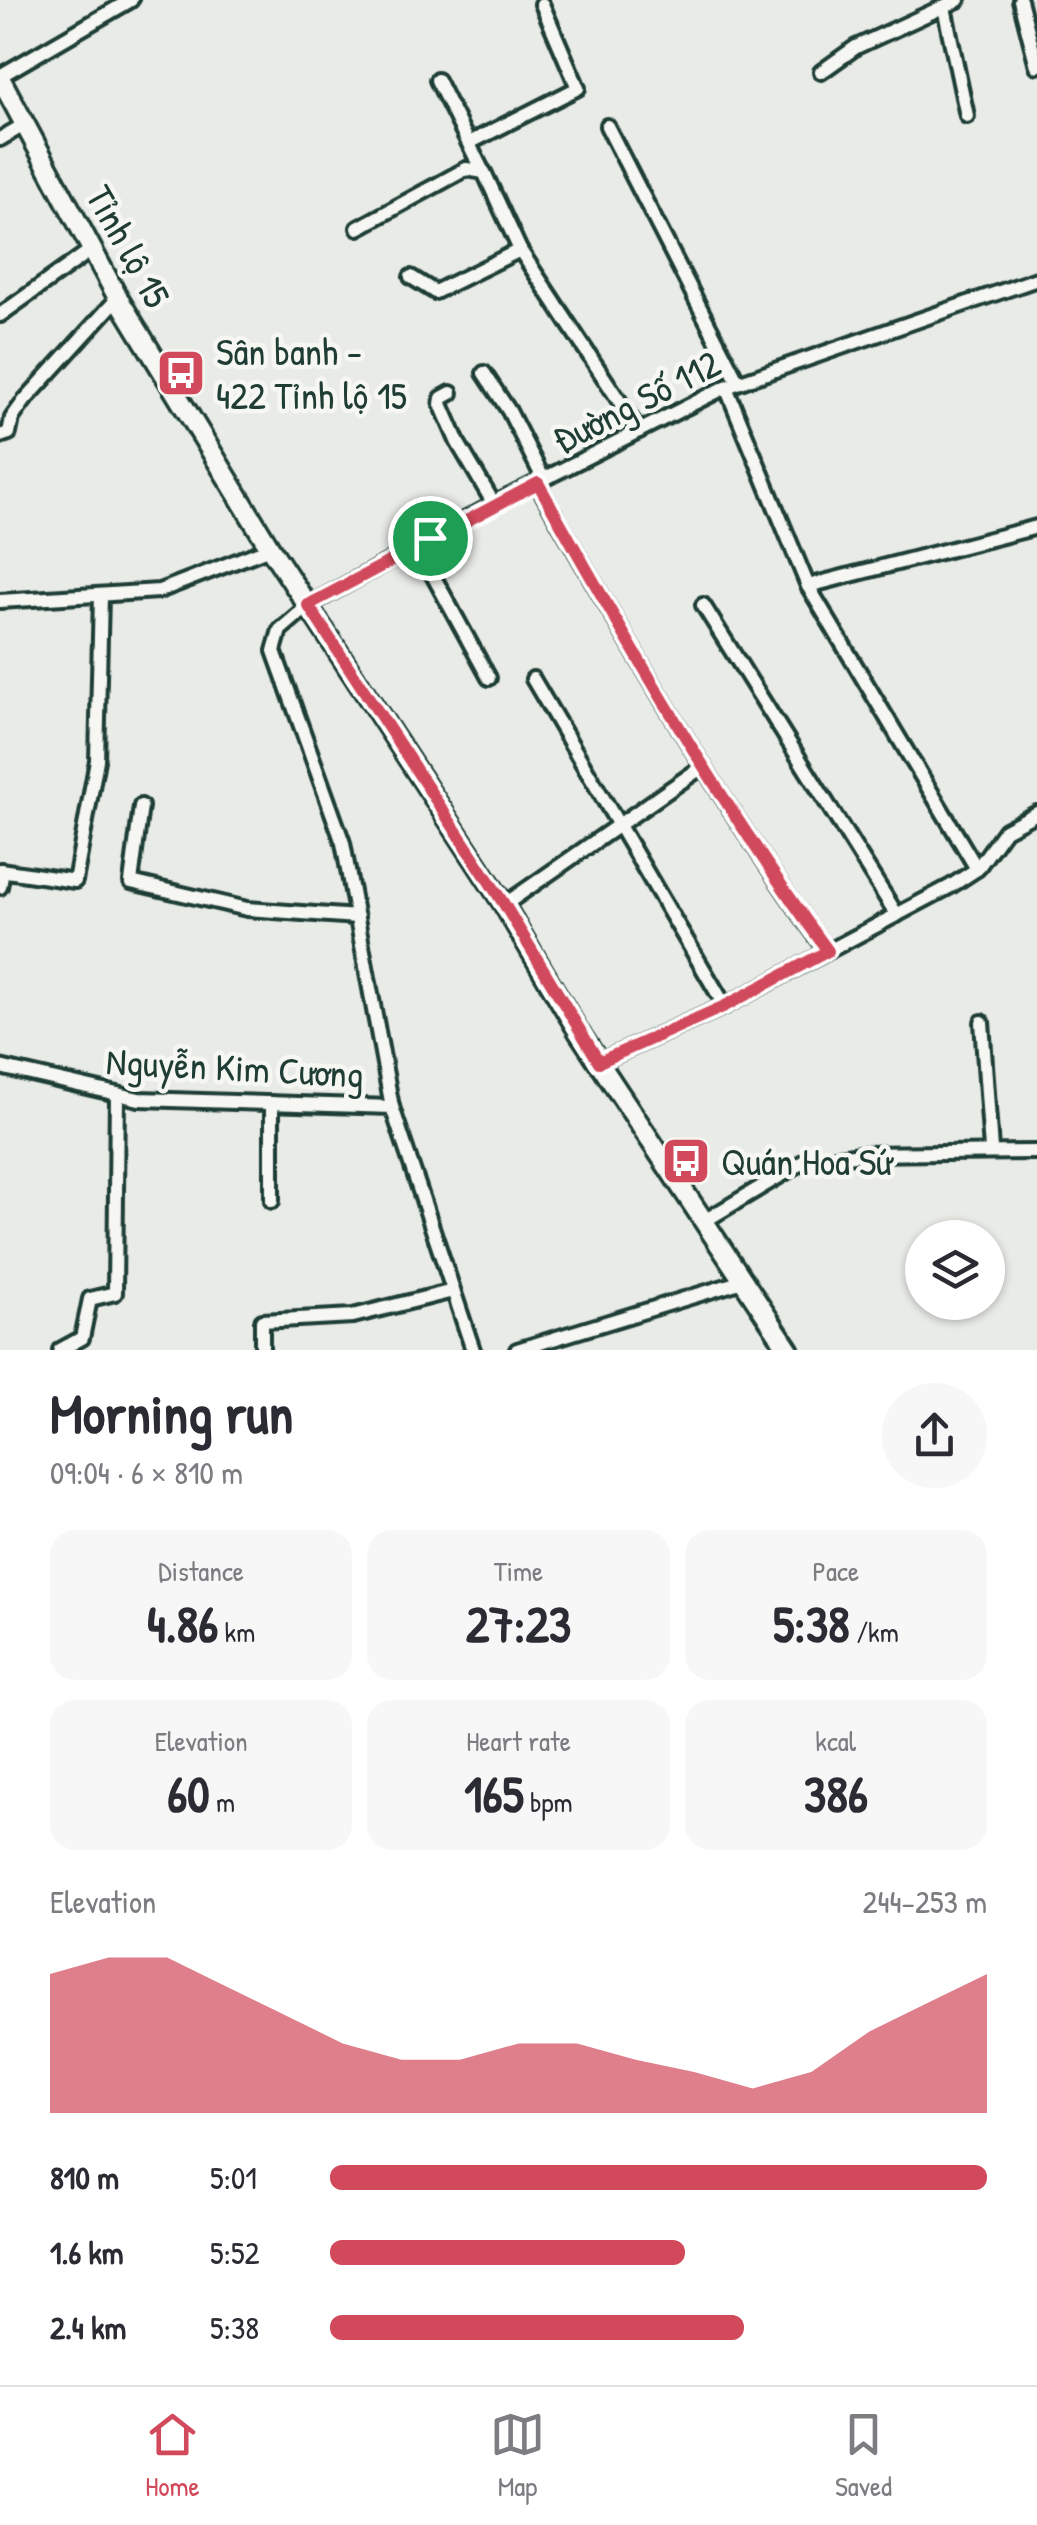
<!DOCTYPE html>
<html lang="en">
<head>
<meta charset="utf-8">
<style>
	:root { --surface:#fff; --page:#f7f7f7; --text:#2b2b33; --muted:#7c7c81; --line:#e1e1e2; --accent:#d1495b }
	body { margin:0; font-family:"Patrick Hand",sans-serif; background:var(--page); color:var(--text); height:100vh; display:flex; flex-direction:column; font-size:38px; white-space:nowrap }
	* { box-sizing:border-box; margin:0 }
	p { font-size:32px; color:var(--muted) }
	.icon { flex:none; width:55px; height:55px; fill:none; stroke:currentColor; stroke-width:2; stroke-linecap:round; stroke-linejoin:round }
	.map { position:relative; height:1350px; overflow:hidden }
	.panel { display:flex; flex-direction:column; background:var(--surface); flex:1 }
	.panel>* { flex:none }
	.controls { position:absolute; left:905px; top:1220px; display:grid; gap:20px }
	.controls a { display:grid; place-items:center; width:100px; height:100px; border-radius:50%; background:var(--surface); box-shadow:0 2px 8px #0004; font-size:50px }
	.pin { position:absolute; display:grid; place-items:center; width:85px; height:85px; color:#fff; margin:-42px; border:5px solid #fff; border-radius:50%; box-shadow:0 2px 10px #0007 }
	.round { display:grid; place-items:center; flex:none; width:105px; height:105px; border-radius:52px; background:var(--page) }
	.headline { display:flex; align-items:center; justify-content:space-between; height:170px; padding:0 50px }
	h1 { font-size:55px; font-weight:800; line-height:75px }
	.stats { display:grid; grid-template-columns:repeat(3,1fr); gap:15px; height:170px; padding:10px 50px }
	.stats div { display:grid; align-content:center; border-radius:25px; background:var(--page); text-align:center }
	.stats b { font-size:50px; font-weight:800 }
	.stats small { font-size:28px; font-weight:400 }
	.stats p { font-size:28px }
	.chart { height:280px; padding:20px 50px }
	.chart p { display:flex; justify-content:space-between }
	.chart svg { width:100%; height:180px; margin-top:10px; fill:var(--accent); opacity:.7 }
	ul { padding:0 50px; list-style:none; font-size:32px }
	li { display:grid; grid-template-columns:160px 120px 1fr; align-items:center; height:75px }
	li i { height:25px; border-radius:12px; background:var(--accent) }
	.tabs { display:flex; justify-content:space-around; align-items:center; height:140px; border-top:2px solid var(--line); background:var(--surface); font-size:28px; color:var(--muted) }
	.tabs a { display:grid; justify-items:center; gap:5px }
	.tabs .selected { color:var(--accent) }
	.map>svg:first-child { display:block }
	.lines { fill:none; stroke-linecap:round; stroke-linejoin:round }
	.minor-casing { stroke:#1f3d34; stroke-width:20 }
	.secondary-casing { stroke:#1f3d34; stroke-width:25 }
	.minor { stroke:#f6f6f2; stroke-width:12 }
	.secondary { stroke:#f6f6f2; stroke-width:18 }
	.route-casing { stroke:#fff; stroke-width:20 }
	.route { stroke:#d1495b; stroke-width:12 }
	.labels { text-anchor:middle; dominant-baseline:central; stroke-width:9; stroke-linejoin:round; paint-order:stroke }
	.street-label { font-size:38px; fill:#1f3d34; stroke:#f6f6f2 }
	.poi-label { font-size:38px; fill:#1f3d34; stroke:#f6f6f2; text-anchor:start }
</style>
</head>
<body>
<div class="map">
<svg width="1037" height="1350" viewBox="0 0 1037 1350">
	<rect width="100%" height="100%" fill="#e9ebe7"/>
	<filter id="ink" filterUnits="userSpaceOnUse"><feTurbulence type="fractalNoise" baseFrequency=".01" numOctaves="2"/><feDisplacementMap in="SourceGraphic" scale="20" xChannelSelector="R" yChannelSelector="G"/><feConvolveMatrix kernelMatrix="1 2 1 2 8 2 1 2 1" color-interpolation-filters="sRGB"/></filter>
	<g filter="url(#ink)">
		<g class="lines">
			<g class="minor-casing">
				<g id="minor">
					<path d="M1020 0 1037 66"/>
					<path d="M944 7 967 116"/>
					<path d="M821 72 856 47 958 0"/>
					<path d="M0 76 131 0"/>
					<path d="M437 80 483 172"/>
					<path d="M607 126 738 382"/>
					<path d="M0 139 27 123"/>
					<path d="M469 143 578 88 542 4"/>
					<path d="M358 228 466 169 484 172 520 250 639 431"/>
					<path d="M411 277 435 292 520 250"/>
					<path d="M0 315 91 250"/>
					<path d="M484 373 509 411 544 480"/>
					<path d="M726 387 808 586 977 869"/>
					<path d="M451 393 442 398 441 404 458 443 494 504"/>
					<path d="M0 436 9 433 12 418 25 400 118 298"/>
					<path d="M537 483C628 644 719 802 827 951"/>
					<path d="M417 546 489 678"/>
					<path d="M808 586 1037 527"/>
					<path d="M0 601 159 591 270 548"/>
					<path d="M703 605 897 915"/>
					<path d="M533 679 725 1006"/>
					<path d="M141 806 131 882 247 909 357 917"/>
					<path d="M0 870 75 881 97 760 101 595"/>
					<path d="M0 887 3 871"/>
					<path d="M504 905 702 767"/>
					<path d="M982 1022 991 1150"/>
					<path d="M599 1062 725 1006 951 886 977 869 1005 830 1037 813"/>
					<path d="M0 1067 139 1099 392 1107 473 1350"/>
					<path d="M272 1103V1201"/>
					<path d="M392 1107 343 843 274 651 280 630 309 605 494 504 726 387 1037 279"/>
					<path d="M706 1220 803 1162 860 1154 1037 1152"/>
					<path d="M60 1350 82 1338 90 1299 115 1293 117 1094"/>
					<path d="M262 1350V1321L353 1316 453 1291"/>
					<path d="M517 1350 743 1281"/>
				</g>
			</g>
			<g class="secondary-casing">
				<path id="secondary" d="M0 78 118 298 270 548 504 905 578 1031 789 1350"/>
			</g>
			<use href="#minor" class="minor"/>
			<use href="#secondary" class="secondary"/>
		</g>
	</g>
	<g class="lines" filter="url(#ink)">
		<g class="route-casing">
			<path id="route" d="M538 483C628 644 719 802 828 951L725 1006 599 1062 504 904 308 605Z"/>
		</g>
		<use href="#route" class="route"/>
	</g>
	<defs>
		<g id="bus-square" transform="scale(2.5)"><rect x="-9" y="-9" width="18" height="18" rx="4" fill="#d1495b" stroke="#f6f6f2"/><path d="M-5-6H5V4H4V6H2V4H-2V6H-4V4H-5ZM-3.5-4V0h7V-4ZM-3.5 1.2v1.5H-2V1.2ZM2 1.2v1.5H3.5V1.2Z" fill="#fff"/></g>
	</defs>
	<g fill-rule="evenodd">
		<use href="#bus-square" x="181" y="373"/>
		<use href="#bus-square" x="686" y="1161"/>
	</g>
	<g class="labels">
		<g class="street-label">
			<text transform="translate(129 246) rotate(61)">Tỉnh lộ 15</text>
			<text transform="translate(636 401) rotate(-27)">Đường Số 112</text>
			<text transform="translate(235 1067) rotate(3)">Nguyễn Kim Cương</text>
		</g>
		<g class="poi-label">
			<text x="216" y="351">Sân banh -<tspan x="216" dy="44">422 Tỉnh lộ 15</tspan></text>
			<text x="721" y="1161">Quán Hoa Sứ</text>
		</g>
	</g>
</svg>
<div class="controls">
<a><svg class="icon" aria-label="layers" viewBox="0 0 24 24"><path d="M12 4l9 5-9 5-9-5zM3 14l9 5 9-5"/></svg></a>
</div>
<div class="pin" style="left:430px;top:538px;background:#1e9e55"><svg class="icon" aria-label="arrive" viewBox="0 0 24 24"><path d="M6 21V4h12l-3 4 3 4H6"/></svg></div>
</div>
<section class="panel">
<div class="headline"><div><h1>Morning run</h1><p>09:04 · 6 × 810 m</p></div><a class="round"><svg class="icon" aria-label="share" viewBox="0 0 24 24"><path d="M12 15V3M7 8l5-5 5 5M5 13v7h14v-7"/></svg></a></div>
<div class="stats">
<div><p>Distance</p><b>4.86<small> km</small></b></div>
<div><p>Time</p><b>27:23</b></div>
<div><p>Pace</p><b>5:38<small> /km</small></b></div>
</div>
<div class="stats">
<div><p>Elevation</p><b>60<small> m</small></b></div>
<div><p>Heart rate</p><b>165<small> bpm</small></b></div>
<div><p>kcal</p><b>386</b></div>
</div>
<div class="chart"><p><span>Elevation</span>244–253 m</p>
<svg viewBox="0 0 160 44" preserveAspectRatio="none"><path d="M0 44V10L10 6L20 6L30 13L40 20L50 27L60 31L70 31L80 27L90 27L100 31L110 34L120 38L130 34L140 24L150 17L160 10V44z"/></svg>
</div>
<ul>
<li><b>810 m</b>5:01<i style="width:100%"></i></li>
<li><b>1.6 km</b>5:52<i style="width:54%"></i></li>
<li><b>2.4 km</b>5:38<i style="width:63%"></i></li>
</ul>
</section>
<nav class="tabs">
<a class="selected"><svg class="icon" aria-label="home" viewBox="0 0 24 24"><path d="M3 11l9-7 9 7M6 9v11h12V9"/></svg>Home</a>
<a><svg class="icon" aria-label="map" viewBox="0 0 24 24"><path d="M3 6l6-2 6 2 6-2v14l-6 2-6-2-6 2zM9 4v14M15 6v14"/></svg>Map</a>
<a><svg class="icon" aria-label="saved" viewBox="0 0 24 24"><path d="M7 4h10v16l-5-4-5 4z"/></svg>Saved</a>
</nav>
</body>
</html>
